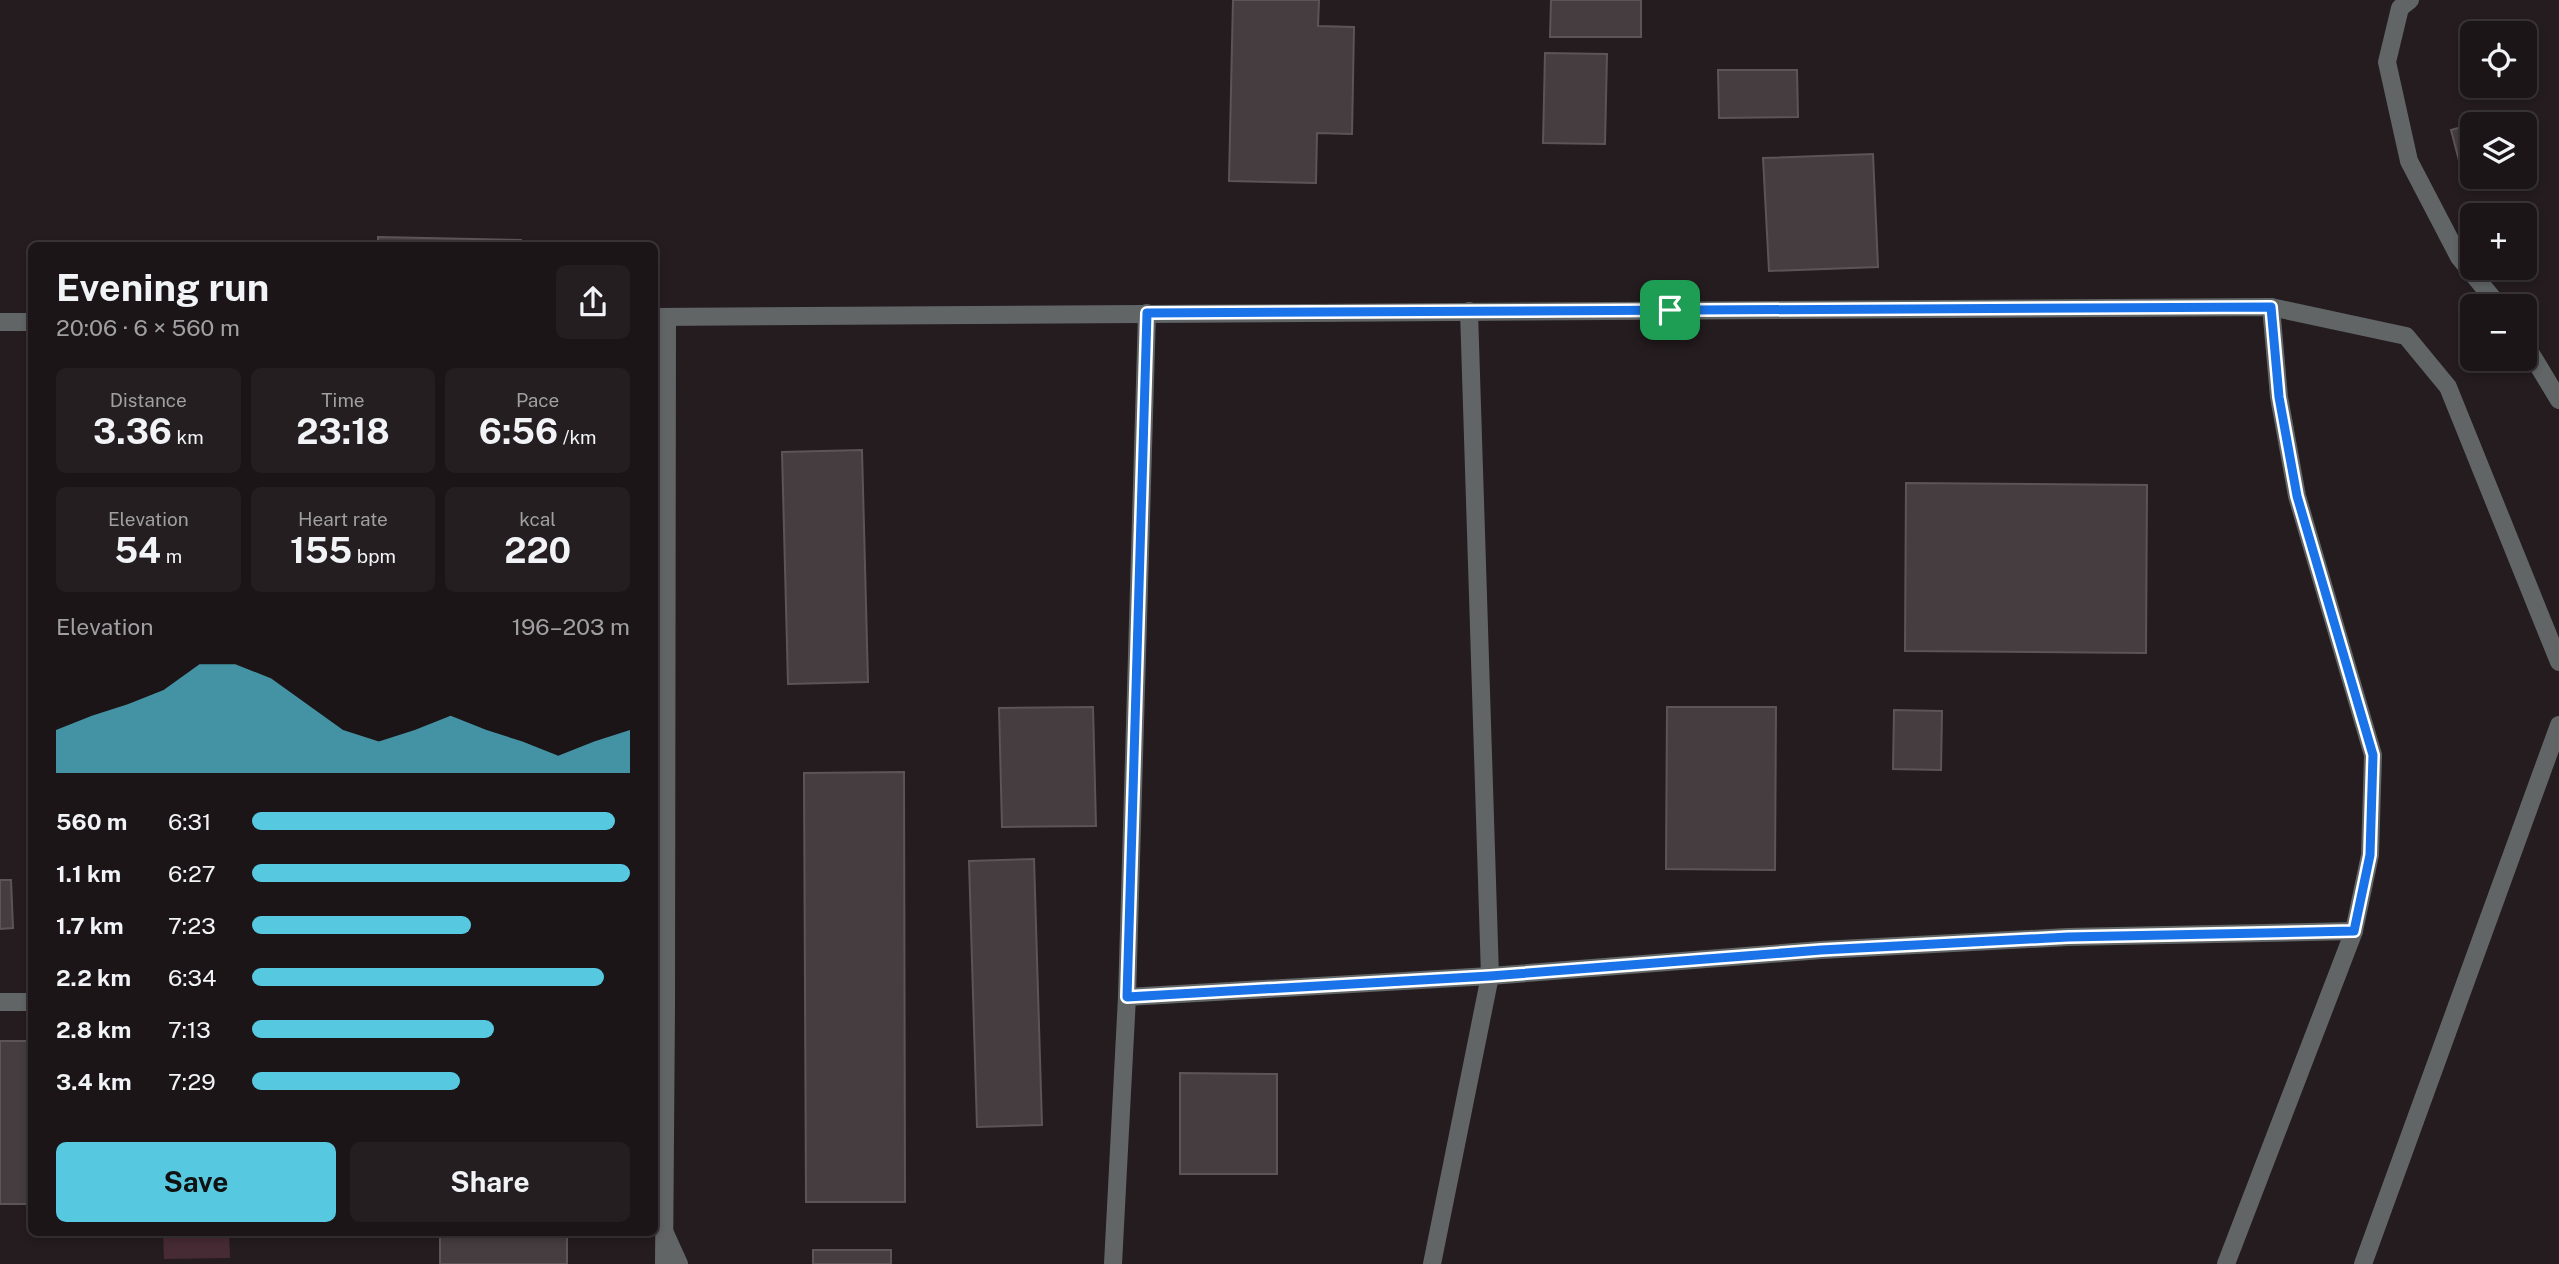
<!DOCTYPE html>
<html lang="en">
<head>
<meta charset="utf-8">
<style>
	:root { --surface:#1b1517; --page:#241e20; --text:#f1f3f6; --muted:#a09fa1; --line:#393436; --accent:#56c9e1 }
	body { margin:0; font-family:"Public Sans",sans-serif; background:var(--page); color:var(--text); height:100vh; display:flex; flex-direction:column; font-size:26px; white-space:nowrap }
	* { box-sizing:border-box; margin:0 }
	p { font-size:23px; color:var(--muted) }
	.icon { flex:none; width:38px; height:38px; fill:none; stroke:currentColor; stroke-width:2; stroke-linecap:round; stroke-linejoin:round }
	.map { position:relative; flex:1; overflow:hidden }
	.side { position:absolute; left:28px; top:242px; width:630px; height:994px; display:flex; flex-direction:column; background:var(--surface); border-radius:10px; box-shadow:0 4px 10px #0003,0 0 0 2px var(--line) }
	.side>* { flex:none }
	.fabs { position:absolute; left:2460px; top:21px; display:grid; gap:14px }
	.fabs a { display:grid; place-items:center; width:77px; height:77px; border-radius:10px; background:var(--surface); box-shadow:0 4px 10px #0003,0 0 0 2px var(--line); font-size:35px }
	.pin { position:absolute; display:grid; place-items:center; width:60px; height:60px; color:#fff; margin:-30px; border-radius:14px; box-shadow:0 4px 10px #0006 }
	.round { display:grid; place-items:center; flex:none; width:74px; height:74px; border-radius:10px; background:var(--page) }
	.headline { display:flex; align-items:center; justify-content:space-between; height:119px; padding:0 28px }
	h1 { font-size:38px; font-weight:700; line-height:52px }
	.metrics { display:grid; grid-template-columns:repeat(3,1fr); gap:10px; height:119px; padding:7px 28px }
	.metrics div { display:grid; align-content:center; border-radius:10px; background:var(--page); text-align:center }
	.metrics b { font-size:35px; font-weight:700 }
	.metrics small { font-size:19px; font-weight:400 }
	.metrics p { font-size:19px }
	.chart { height:196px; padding:14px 28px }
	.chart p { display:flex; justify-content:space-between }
	.chart svg { width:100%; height:126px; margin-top:7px; fill:var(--accent); opacity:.7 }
	.button { display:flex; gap:14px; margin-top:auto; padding:14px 28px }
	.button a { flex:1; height:80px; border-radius:10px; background:var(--accent); color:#111; font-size:28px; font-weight:700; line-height:80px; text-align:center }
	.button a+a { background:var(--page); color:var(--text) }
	ul { padding:0 28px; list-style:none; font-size:23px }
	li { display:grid; grid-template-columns:112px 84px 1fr; align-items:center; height:52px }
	li i { height:18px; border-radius:9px; background:var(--accent) }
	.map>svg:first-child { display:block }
	.green { fill:#472b34 }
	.building { fill:#453d3f; stroke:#5d5457; stroke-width:2 }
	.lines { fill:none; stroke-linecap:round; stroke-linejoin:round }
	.lane { stroke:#616566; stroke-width:18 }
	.street { stroke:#616566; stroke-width:18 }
	.route-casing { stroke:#fff; stroke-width:14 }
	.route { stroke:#1a73e8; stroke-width:9 }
</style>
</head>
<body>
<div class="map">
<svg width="2559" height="1264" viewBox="0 0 2559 1264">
	<rect width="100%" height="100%" fill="#241c1f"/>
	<path class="green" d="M163 1232H229L230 1258 164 1259Z"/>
	<g class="building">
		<path d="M1233 0H1319L1318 26 1354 27 1352 134 1317 133 1316 183 1229 181Z"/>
		<path d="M1551 0H1641V37H1550Z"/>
		<path d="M1545 53 1607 54 1605 144 1543 143Z"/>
		<path d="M1718 70H1797L1798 117 1719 118Z"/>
		<path d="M2499 117 2501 124H2473V165L2461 168 2451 130Z"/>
		<path d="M1873 154 1878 267 1769 271 1763 158Z"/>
		<path d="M378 237 521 240V245H378Z"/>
		<path d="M862 450 868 682 788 684 782 452Z"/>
		<path d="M1906 483 2147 485 2146 653 1905 651Z"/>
		<path d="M1093 707 1096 826 1002 827 999 708Z"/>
		<path d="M1667 707H1776L1775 870 1666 869Z"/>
		<path d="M1894 710 1942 711 1941 770 1893 769Z"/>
		<path d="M904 772 905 1202H806L804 773Z"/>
		<path d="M1034 859 1042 1125 977 1127 969 861Z"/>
		<path d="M0 880H11L13 928 0 929Z"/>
		<rect x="0" y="1041" width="32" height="163"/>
		<path d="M1180 1073 1277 1074V1174H1180Z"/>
		<rect x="440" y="1232" width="127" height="32"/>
		<rect x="813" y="1250" width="78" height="14"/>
	</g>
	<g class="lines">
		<g class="lane">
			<path d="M2410 0 2400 8 2387 62 2409 161 2459 257 2499 306"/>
			<path d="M2525 344 2559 400"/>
			<path d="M664 1231 679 1264"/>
			<path d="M2363 1264 2559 725"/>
		</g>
		<g class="street">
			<path d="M654 317 2271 307 2406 336 2448 387 2559 662"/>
			<path d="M0 322H32"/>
			<path d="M1127 997 1490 976 1821 950 2068 937 2354 931"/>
			<path d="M0 1002H32"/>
			<path d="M664 1264 666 1008 667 317"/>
			<path d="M1113 1264 1127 997 1147 313"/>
			<path d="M1432 1264 1490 976 1469 311"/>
			<path d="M2226 1264 2354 931 2370 855 2373 755 2297 496 2279 397 2271 307"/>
		</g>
	</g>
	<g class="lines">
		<g class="route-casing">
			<path id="route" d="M2271 307 2279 397 2297 496 2373 755 2370 855 2354 931 2068 937 1821 950 1490 976 1127 997 1147 313Z"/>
		</g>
		<use href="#route" class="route"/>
	</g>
</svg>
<div class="fabs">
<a><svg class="icon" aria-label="locate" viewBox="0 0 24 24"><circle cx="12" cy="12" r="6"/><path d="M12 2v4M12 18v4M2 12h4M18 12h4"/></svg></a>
<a><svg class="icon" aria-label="layers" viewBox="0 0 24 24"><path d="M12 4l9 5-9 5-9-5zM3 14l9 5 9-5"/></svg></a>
<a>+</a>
<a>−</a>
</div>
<div class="pin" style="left:1670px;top:310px;background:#1e9e55"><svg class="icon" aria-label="arrive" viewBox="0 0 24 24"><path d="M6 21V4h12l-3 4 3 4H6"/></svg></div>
<section class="side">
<div class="headline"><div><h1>Evening run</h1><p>20:06 · 6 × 560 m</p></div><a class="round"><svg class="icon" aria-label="share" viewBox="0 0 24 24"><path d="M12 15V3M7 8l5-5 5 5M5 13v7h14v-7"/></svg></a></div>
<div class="metrics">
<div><p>Distance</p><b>3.36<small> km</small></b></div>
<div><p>Time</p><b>23:18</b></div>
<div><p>Pace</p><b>6:56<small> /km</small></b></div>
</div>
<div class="metrics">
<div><p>Elevation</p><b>54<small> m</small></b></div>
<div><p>Heart rate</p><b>155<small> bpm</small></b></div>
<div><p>kcal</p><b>220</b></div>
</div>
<div class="chart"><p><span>Elevation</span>196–203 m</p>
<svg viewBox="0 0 160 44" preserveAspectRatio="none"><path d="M0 44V29L10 24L20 20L30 15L40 6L50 6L60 11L70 20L80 29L90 33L100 29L110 24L120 29L130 33L140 38L150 33L160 29V44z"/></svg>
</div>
<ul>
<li><b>560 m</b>6:31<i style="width:96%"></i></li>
<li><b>1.1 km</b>6:27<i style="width:100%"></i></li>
<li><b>1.7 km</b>7:23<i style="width:58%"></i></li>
<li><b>2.2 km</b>6:34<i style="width:93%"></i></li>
<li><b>2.8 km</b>7:13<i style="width:64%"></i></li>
<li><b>3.4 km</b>7:29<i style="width:55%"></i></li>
</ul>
<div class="button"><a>Save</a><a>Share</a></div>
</section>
</div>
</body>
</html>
